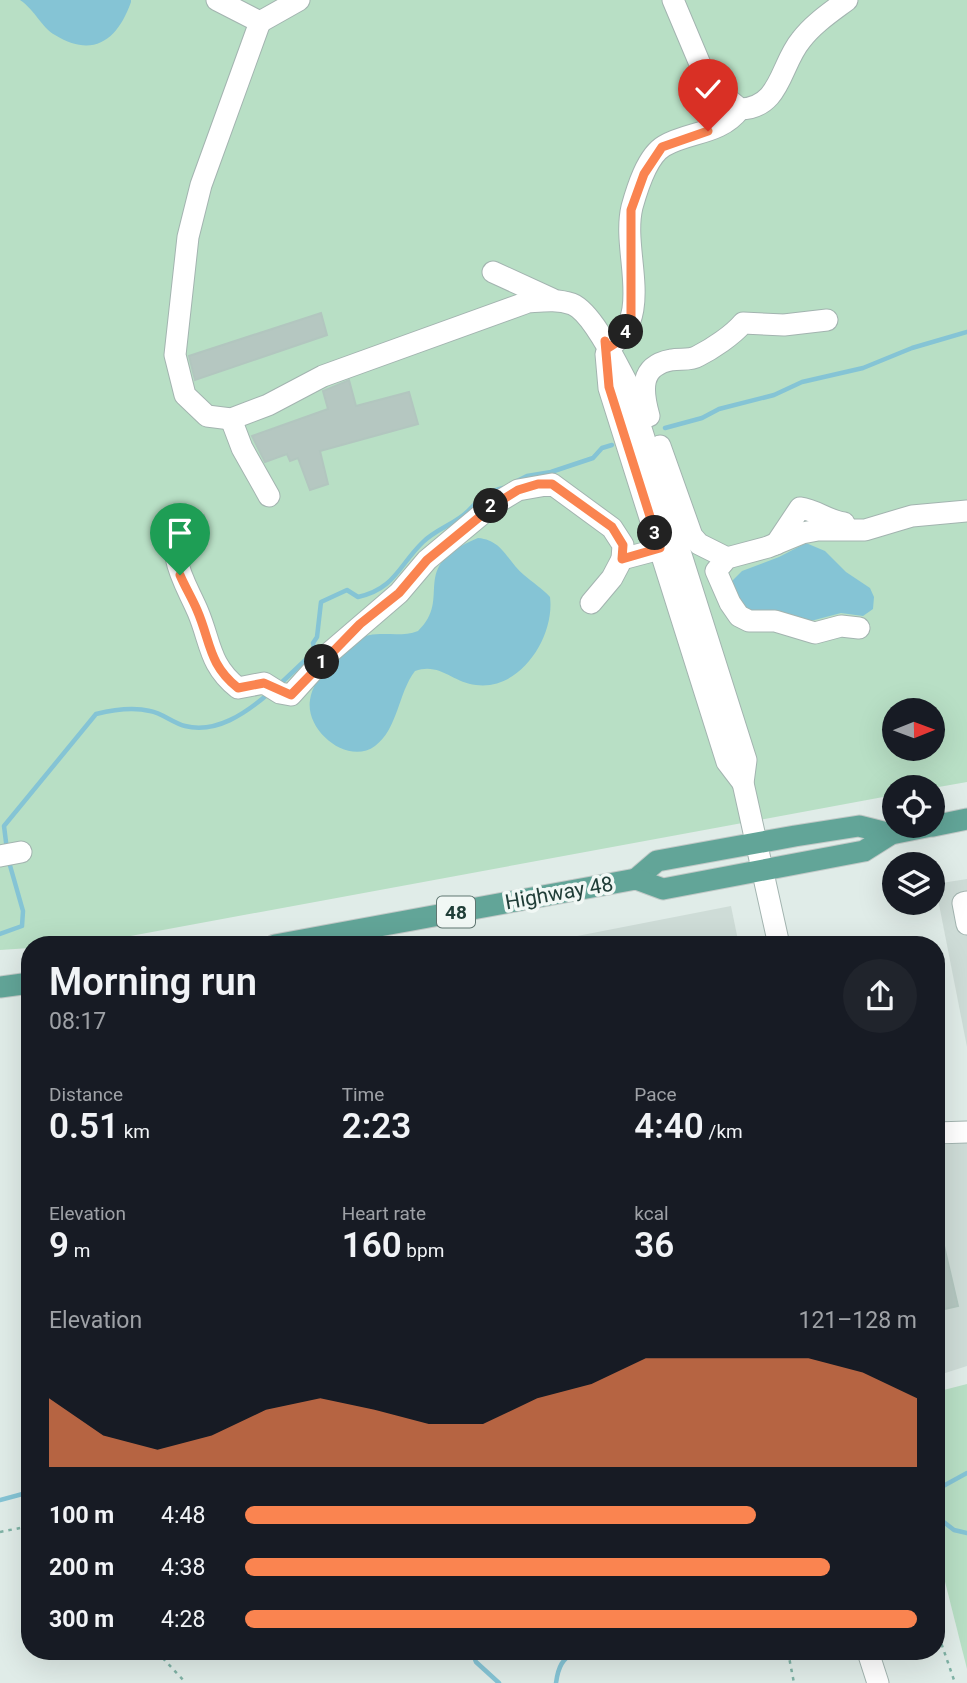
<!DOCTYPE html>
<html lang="en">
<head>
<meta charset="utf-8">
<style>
	:root { --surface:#171b24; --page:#20242c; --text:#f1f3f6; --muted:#9ea1a6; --accent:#fa8450 }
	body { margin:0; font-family:Roboto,sans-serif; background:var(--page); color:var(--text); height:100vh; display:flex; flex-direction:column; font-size:26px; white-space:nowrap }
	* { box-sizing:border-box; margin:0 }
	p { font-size:23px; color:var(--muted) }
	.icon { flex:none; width:38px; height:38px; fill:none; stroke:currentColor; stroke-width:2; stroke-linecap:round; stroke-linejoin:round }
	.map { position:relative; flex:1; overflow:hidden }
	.panel { position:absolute; left:21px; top:936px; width:924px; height:724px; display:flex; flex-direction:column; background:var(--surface); border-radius:28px; box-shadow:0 7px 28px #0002 }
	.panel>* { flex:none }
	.needle { width:46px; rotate:89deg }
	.fabs { position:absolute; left:882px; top:698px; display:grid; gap:14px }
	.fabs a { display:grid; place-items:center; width:63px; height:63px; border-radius:50%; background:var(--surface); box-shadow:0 7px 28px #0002; font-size:35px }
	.pin { position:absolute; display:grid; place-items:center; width:60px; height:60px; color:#fff; margin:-72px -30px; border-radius:50% 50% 50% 0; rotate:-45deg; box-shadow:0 0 7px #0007 }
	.pin .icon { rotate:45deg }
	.km { position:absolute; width:35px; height:35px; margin:-18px; border-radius:50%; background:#222; color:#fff; font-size:19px; line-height:35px; text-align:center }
	.round { display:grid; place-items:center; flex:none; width:74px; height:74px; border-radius:37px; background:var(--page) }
	.overview { display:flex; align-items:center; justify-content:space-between; height:119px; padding:0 28px }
	h1 { font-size:38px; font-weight:600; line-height:52px }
	.metrics { display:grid; grid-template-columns:repeat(3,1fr); gap:10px; height:119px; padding:7px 28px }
	.metrics div { display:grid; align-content:center }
	.metrics b { font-size:35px; font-weight:600 }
	.metrics small { font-size:19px; font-weight:400 }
	.metrics p { font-size:19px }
	.chart { height:196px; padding:14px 28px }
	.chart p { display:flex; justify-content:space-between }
	.chart svg { width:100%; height:126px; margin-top:7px; fill:var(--accent); opacity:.7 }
	ul { padding:0 28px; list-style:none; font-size:23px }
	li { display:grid; grid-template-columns:112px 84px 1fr; align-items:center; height:52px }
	li i { height:18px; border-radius:9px; background:var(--accent) }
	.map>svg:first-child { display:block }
	.built { fill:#cedcd7 }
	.green { fill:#b8dfc5; fill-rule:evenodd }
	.water { fill:#85c4d5 }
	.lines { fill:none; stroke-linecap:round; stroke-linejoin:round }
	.stream { stroke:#85c4d5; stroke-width:4.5 }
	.building { fill:#b5c7c1; stroke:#b2c6bf; stroke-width:2 }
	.minor-casing { stroke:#a3b4b0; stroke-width:23 }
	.major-casing { stroke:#c1c9c7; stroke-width:23 }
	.path { stroke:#7fb2a5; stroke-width:2.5; stroke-dasharray:3.5 5; stroke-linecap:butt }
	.minor { stroke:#fff; stroke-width:21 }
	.major { stroke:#62a598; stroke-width:21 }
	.route-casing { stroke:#fff; stroke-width:14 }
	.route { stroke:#fa8450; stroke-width:9 }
	.labels { text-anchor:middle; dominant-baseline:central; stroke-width:7; stroke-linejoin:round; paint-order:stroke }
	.shield { fill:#f1f8f5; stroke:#5f7671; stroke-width:2 }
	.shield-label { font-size:19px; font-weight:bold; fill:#203e38 }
	.street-label { font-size:21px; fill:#203e38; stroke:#f1f8f5 }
</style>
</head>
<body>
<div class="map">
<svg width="967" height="1683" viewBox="0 0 967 1683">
	<rect width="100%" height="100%" fill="#e0ece8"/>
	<g class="built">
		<path d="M967 879V1047L935 884Z"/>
		<path d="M731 906 739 945H531Z"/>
		<path d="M967 1143V1366L936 1376V1145Z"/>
	</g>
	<g class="green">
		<path d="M0 0H967V782L933 788H894V795L109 940 30 945V948L0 950ZM894 710H933V749H894Z"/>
		<path d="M967 1384V1669L936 1546V1392Z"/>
	</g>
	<g class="water">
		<path d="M20 0H131V2C118 39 94 59 55 35 41 27 36 11 20 0Z"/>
		<path d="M478 538C503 540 507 561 524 575 533 583 542 588 550 597 555 636 521 691 476 685 453 683 440 662 415 671 398 693 398 729 375 746 348 766 305 731 310 700 314 676 337 654 355 641 374 628 398 639 418 631 454 597 406 567 478 538Z"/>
		<path d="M806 543 825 551 846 572 870 588 874 597 873 609 863 616 841 613 807 622 747 612 732 593V581L742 571 779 557Z"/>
	</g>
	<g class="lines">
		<g class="stream">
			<path d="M665 428 702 418 719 409 774 395 802 382 863 368 912 348 967 332"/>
			<path d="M517 481 527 476 551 472 593 458 602 448 612 445"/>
			<path d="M280 684 315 651 313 643 317 637 321 602 347 590 358 597C395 589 399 565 423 542 436 529 455 524 468 511 480 499 485 492 503 488"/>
			<path d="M7 850 4 826 96 714C112 710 134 707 150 711 162 713 173 723 185 726 216 734 246 713 268 694"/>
			<path d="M0 934 22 926 23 911 9 862"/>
			<path d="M936 1490 967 1473"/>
			<path d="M0 1500 30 1492"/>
			<path d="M936 1516 954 1530 967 1533"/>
			<path d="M268 1652 273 1656 278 1652"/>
			<path d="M472 1652 476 1662 499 1683"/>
			<path d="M556 1683C558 1668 562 1657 577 1652"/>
		</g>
	</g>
	<g class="building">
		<path d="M321 313 327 335 195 380 189 356Z"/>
		<path d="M349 380 356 406 409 392 418 424 320 451 328 484 310 490 298 458 290 461 287 454 265 462 252 436 328 409 323 391Z"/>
		<path d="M204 515 207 529 193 533 189 519Z"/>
		<path d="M941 1233 958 1306 936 1311V1234Z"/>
	</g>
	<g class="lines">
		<g class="minor-casing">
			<g id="minor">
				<path d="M217 0 260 22 201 185 188 237 175 355 185 395 207 416 231 419 268 405 323 376 528 302C543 301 557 299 572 304 592 312 616 362 626 381L746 760 743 783 779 945"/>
				<path d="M673 0 708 83 740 109C781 108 780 65 801 40 813 24 831 12 847 0"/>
				<path d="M260 22 299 0"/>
				<path d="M493 272 552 299"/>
				<path d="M608 348C656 317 621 253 632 207 637 189 647 156 664 146 690 131 720 135 740 109"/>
				<path d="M606 354 609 388 727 762 743 783"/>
				<path d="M649 416C642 391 639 366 671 360 680 358 690 361 698 356 712 349 733 335 743 323L784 325 827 320"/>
				<path d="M231 419 242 448 269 496"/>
				<path d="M660 446 692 536 699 544 727 558"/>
				<path d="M776 544 800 508C816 510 828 521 844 523"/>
				<path d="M176 557C180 578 190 593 198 612 211 643 209 665 238 688L264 683 280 693 291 695 328 654 399 593 427 560 493 505 518 490 552 484 612 528 623 545 622 559"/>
				<path d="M591 603 612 578 622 559 671 546"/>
				<path d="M859 628 841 626 815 633 775 621H749L739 616 730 603 716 571 727 558 768 547 802 533 818 530H865L912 516 967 511"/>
				<path d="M0 856 21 852"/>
				<path d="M967 902 963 903 967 924"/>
				<path d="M936 1133 967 1132"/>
				<path d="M868 1652 878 1683"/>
			</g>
		</g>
		<g class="major-casing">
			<g id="major">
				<path d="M933 826 967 819"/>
				<path d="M636 879 657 861 795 836 859 826 891 834"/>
				<path d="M275 945 636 879 663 889 864 851 891 834 931 826"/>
				<path d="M0 987 30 983"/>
			</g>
		</g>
		<g class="path">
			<path d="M0 1532 30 1526"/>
			<path d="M936 1628 955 1683"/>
			<path d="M157 1652 186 1683"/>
			<path d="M788 1652 794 1683"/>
		</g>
		<use href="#minor" class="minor"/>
		<use href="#major" class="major"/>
	</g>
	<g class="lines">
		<g class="route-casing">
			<path id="route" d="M180 575C185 587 192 598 197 610 211 642 208 664 238 688L264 683 291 695 360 624 399 593 427 560 494 505 518 490 538 484H552L612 527 623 545 622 559 660 548 609 387 605 341 608 348 622 339 631 322V210L644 174 662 147 708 131"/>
		</g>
		<use href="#route" class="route"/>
	</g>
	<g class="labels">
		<rect class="shield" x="437" y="896.5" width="38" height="31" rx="5"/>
		<g class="shield-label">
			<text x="456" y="912">48</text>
		</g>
		<g class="street-label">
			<text transform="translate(559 893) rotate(-10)">Highway 48</text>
		</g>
	</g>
</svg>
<div class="fabs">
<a><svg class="needle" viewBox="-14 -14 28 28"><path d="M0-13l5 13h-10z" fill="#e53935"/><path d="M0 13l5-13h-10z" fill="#9ea1a6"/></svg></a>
<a><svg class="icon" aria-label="locate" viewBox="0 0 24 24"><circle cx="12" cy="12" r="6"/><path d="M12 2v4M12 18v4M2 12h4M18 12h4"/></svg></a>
<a><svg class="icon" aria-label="layers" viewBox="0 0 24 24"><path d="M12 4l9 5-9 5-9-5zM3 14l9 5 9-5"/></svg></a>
</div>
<div class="pin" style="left:180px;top:575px;background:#1e9e55"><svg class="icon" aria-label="arrive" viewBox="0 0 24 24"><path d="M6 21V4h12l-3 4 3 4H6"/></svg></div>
<div class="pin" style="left:708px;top:131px;background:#d93025"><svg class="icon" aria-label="check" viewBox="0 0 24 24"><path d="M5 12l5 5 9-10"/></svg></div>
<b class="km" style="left:322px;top:662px">1</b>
<b class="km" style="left:491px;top:506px">2</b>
<b class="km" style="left:655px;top:533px">3</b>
<b class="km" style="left:626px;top:332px">4</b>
<section class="panel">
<div class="overview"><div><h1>Morning run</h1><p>08:17</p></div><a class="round"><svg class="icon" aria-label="share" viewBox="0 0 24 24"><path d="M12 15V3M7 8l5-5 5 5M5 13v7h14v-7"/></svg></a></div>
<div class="metrics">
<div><p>Distance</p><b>0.51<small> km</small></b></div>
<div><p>Time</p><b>2:23</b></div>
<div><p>Pace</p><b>4:40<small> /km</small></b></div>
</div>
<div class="metrics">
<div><p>Elevation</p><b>9<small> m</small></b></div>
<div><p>Heart rate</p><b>160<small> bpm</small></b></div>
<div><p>kcal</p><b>36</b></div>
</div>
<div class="chart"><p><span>Elevation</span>121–128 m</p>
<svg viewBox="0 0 160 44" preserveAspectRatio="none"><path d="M0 44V20L10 33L20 38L30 33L40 24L50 20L60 24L70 29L80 29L90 20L100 15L110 6L120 6L130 6L140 6L150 11L160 20V44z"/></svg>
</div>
<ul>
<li><b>100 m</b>4:48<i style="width:76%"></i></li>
<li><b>200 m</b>4:38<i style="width:87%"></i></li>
<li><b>300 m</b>4:28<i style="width:100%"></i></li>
</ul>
</section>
</div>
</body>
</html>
